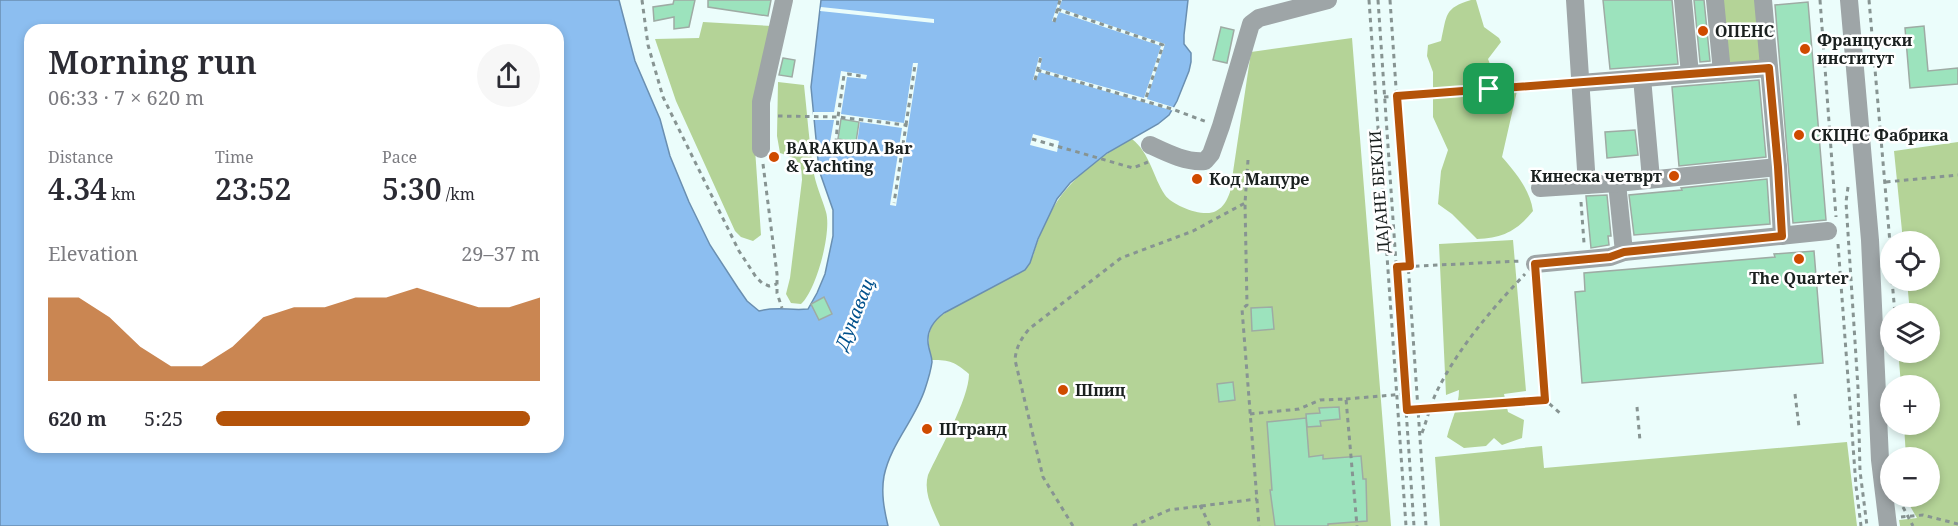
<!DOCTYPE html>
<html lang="en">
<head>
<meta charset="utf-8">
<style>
	:root { --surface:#fff; --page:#f7f7f7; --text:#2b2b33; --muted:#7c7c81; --accent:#b45309 }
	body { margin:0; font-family:"Noto Serif",serif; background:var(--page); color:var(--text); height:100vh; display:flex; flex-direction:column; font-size:22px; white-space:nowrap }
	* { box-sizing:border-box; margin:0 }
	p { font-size:20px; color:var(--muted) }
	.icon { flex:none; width:33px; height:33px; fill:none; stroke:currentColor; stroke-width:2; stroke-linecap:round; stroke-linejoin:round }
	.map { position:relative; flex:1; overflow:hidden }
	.side { position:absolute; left:24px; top:24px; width:540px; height:429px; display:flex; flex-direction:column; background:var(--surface); border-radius:18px; box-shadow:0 3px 9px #0003 }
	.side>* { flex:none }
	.buttons { position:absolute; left:1880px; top:231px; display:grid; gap:12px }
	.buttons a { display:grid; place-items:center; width:60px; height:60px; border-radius:50%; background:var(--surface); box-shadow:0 3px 9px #0003; font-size:30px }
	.pin { position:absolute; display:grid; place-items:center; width:51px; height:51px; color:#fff; margin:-26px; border-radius:12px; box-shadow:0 3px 9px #0006 }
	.round { display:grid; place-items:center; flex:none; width:63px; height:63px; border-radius:32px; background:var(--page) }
	.overview { display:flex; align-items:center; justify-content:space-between; height:102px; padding:0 24px }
	h1 { font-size:33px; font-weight:600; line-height:45px }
	.figures { display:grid; grid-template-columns:repeat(3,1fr); gap:9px; height:102px; padding:6px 24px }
	.figures div { display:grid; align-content:center }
	.figures b { font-size:30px; font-weight:600 }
	.figures small { font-size:16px; font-weight:400 }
	.figures p { font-size:16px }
	.chart { height:168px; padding:12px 24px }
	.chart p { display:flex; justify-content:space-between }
	.chart svg { width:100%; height:108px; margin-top:6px; fill:var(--accent); opacity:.7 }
	ul { padding:0 24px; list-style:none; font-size:20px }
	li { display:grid; grid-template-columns:96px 72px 1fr; align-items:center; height:45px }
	li i { height:15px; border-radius:8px; background:var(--accent) }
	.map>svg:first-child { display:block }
	.green { fill:#b4d397 }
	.water { fill:#8cbef0; stroke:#6a8fb1; stroke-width:1.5; fill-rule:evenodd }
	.pier { fill:#ebfdfb }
	.building { fill:#9ce3bd; stroke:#9eaba4; stroke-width:1.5 }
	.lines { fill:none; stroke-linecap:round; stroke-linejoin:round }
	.path { stroke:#879492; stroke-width:3; stroke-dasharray:4.5 4.5; stroke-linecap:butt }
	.minor { stroke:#9ea5a7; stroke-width:18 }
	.route-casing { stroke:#fff; stroke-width:12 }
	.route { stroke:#b45309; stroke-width:8 }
	.poi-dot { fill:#cf4b00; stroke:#fff; stroke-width:2 }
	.labels { text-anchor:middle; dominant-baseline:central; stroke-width:5; stroke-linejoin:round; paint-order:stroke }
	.poi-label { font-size:16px; font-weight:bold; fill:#1a201f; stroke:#fff; text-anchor:start }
	.street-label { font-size:16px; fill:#1a201f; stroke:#fff }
	.water-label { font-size:18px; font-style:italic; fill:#01518c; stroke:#fff }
</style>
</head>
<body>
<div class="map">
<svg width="1958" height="526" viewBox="0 0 1958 526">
	<rect width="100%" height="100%" fill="#ebfdfb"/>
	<g class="green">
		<path d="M1471 0H1476L1484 27 1499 38 1501 42 1488 59 1497 82 1517 91 1502 157C1516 173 1530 190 1533 211 1517 231 1503 238 1477 239L1452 214 1438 204 1441 171 1448 150 1433 117V72L1427 56 1428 45 1441 41C1447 15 1444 8 1471 0Z"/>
		<path d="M1719 0H1761L1766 66 1726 70Z"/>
		<path d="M703 22 772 26 753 120 761 235 753 241 741 237 735 231 676 101 655 39 699 38Z"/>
		<path d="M1352 38 1391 526H940C933 510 923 493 928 475 939 451 969 399 969 374 955 362 950 360 932 360 928 344 926 334 936 319L1033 256C1052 195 1074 175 1126 141L1132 139C1150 153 1153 177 1165 195 1173 206 1204 218 1216 211 1224 207 1227 200 1230 192L1251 52Z"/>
		<path d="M778 82 804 85C807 112 809 141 813 168 815 184 822 198 826 212 832 232 816 291 801 304L791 303 786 294 790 278 802 180C802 161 797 159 780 153L777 136Z"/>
		<path d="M1958 142V526H1900L1899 520 1917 518 1910 506 1909 497 1929 496V458L1906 457 1904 425 1929 424V386L1901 385 1899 361 1902 353 1929 352V314L1910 313 1907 281 1929 280V242L1903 241 1894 151Z"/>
		<path d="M1513 240 1526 391 1504 394 1508 412 1524 420 1522 438 1502 445 1494 438 1486 446 1464 448 1447 437C1451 421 1459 406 1459 390L1446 395 1439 244Z"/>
		<path d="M1847 442 1857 526H1440L1435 457 1542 446 1544 468Z"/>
	</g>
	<path class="water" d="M0 0H619L635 61 660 119 670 156 689 202 710 245 738 288 747 301 759 311C778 306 790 311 808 309L817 293 825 274 833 236V210L819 170 811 87 821 0H1188L1184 35V44L1191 53V62L1189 71 1177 101 1169 115 1158 124 1107 153 1070 183 1057 199 1038 239 1030 263 1025 270 944 313C932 322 925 333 929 348 930 353 932 357 932 362 931 370 928 380 925 389 915 420 891 443 884 476 881 493 884 509 888 526H0ZM30 30H558V447H30Z"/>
	<g class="pier">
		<path d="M1059 0H1062L1059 8 1165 44 1147 99 1176 108 1174 111 1039 72 1036 80H1033L1039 57 1042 58 1040 69 1144 98 1161 46 1059 12 1055 22 1052 21Z"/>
		<path d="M821 7 934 19V23L820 11Z"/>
		<path d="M913 63H918L896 206 890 205 902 128 860 122 856 151 829 148 834 120H813V112H834L841 71 867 75 866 79 847 77 841 114 904 123Z"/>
		<path d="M1033 134 1059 141 1057 152 1030 145Z"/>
	</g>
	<g class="building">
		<path d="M674 0H695L689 27 674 29V17L654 21 653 7 673 4Z"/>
		<path d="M708 0H771L768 16 708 7Z"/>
		<path d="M1603 0H1672L1678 64 1610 69Z"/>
		<path d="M1694 0H1704L1710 61 1700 62Z"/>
		<path d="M1808 2 1826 220 1793 223 1775 5Z"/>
		<path d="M1924 26 1928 71 1958 68V84L1910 88 1905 28Z"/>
		<path d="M1221 27 1234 30 1227 63 1213 60Z"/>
		<path d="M783 58 795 60 792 77 779 75Z"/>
		<path d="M1759 80 1766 157 1679 166 1672 87Z"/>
		<path d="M841 119 859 122 856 142 838 139Z"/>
		<path d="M1635 130 1638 155 1607 158 1605 132Z"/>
		<path d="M1767 179 1770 224 1634 235 1629 195 1682 190 1681 188Z"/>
		<path d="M1607 195 1611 236H1608L1609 245 1591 248 1586 196Z"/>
		<path d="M1814 251 1823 363 1582 383 1575 292 1585 291 1584 273 1775 257 1774 254Z"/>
		<path d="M824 297 832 314 819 320 811 304Z"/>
		<path d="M1272 307 1274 329 1252 331 1251 308Z"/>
		<path d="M1233 382 1235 400 1219 402 1217 384Z"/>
		<path d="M1339 407 1340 419 1320 421 1321 426 1307 427 1306 414 1320 413 1319 408Z"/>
		<path d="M1306 418 1309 457 1323 455V459L1361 456 1363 479H1366L1367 521 1328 524V526H1275L1270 490H1272L1267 422Z"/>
	</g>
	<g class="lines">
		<g class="path">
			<path d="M642 0 648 45 663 97 739 251 756 277 762 283 769 286 777 284"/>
			<path d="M1369 0 1406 526"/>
			<path d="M1378 0 1414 526"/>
			<path d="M1390 0 1426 526"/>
			<path d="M1820 0 1836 217"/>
			<path d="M1869 0 1890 243"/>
			<path d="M1057 9 1163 45 1145 101"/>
			<path d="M1054 22 1060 0"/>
			<path d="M1037 70 1172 109 1207 122"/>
			<path d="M1035 80 1041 57"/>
			<path d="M1384 97 1565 84"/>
			<path d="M778 116 838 117 906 125 894 203"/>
			<path d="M906 125 915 65"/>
			<path d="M1032 139 1133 168 1148 162"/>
			<path d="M854 147 840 145 836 142 838 117 844 75 848 74 861 76"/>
			<path d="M1248 160 1245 203 1247 305 1242 309 1259 526"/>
			<path d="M763 164 777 274V293L782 308"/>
			<path d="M1886 182 1958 175"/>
			<path d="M1848 187 1846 202 1858 388 1860 471 1867 526"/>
			<path d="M1581 202 1584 243"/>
			<path d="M1838 244 1856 486 1861 526"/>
			<path d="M1397 267 1521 261"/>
			<path d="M1536 278 1545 400"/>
			<path d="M1892 280 1895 314"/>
			<path d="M1795 394 1799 427"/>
			<path d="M1346 399 1405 394"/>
			<path d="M1637 407 1640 441"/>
			<path d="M1407 410 1545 400 1561 414"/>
			<path d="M1250 414 1299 409 1320 400 1346 399 1357 526"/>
			<path d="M1422 433C1427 420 1430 406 1436 393 1458 348 1491 310 1525 274"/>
			<path d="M1200 505 1210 526"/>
			<path d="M1903 507 1913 526"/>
			<path d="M1901 517 1923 515 1958 524"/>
			<path d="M1073 526 1043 477 1015 360C1016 347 1021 339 1029 329L1121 258 1193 231 1245 203"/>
			<path d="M1133 526 1169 510 1257 499"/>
		</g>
		<g class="minor">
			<path d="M1575 0 1587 185"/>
			<path d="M1683 0 1690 74"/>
			<path d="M1715 0 1722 72"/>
			<path d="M1763 0 1778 167 1782 236"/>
			<path d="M1849 0 1870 240 1880 460 1888 526"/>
			<path d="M1642 78 1651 179"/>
			<path d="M1581 83 1769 68"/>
			<path d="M1150 145C1167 153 1187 163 1205 161L1211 154 1221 126 1251 24 1259 18 1328 0"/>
			<path d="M761 149V102L784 0"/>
			<path d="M1617 183 1624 252"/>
			<path d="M1540 188 1617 183 1778 167"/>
			<path d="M1535 264 1610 257 1624 252 1828 231"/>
		</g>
	</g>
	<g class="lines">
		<g class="route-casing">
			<path id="route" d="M1769 68 1778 167 1782 236 1624 252 1610 257 1535 264 1545 400 1407 410 1397 267 1410 266 1397 96Z"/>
		</g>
		<use href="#route" class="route"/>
	</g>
	<g class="poi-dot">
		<circle cx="1703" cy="31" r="6"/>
		<circle cx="1805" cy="49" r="6"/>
		<circle cx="1799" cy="135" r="6"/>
		<circle cx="774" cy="157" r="6"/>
		<circle cx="1674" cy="176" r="6"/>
		<circle cx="1197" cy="179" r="6"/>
		<circle cx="1799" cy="259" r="6"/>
		<circle cx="1063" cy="390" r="6"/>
		<circle cx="927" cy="429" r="6"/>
	</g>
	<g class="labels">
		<g class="poi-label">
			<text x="1715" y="31">ОПЕНС</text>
			<text x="1817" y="40">Француски<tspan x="1817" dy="18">институт</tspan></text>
			<text x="1811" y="135">СКЦНС Фабрика</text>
			<text x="786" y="148">BARAKUDA Bar<tspan x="786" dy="18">&amp; Yachting</tspan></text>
			<text x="1662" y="176" text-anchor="end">Кинеска четврт</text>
			<text x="1209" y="179">Код Мацуре</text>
			<text x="1799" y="278" text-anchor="middle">The Quarter</text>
			<text x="1075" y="390">Шпиц</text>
			<text x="939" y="429">Штранд</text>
		</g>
		<g class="street-label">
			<text transform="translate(1379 192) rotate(-94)">ДАЈАНЕ БЕКЛИ</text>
		</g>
		<g class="water-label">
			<text transform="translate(854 314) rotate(-68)">Дунавац</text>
		</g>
	</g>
</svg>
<div class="buttons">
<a><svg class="icon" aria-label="locate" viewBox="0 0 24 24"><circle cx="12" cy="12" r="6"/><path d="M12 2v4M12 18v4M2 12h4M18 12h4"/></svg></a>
<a><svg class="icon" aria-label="layers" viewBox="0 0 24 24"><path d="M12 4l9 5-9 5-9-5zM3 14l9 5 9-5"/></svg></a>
<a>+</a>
<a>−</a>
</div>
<div class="pin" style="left:1489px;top:89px;background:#1e9e55"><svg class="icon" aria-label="arrive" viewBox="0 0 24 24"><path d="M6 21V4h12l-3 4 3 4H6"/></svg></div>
<section class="side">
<div class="overview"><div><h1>Morning run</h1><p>06:33 · 7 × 620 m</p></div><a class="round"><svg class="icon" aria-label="share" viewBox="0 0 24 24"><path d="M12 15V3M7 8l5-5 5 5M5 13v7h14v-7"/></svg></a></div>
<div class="figures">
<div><p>Distance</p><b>4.34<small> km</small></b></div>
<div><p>Time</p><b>23:52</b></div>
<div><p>Pace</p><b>5:30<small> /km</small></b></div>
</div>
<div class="chart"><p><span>Elevation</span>29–37 m</p>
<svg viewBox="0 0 160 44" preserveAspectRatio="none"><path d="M0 44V10L10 10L20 18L30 30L40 38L50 38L60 30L70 18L80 14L90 14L100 10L110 10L120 6L130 10L140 14L150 14L160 10V44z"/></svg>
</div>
<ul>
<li><b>620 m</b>5:25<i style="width:97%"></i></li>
</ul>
</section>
</div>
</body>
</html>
